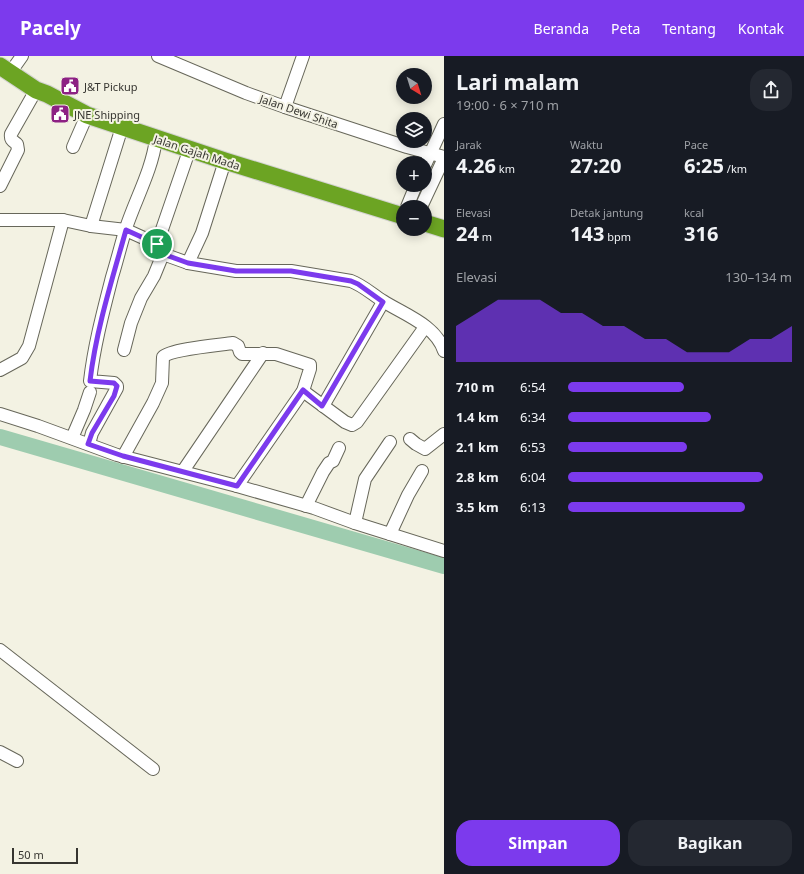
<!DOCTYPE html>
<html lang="id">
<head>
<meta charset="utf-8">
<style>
	:root { --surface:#171b24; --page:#242831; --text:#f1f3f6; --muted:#9ea1a6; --accent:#7c3aed }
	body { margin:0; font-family:"Noto Sans",sans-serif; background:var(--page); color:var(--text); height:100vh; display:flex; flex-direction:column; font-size:15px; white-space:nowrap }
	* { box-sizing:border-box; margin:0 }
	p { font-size:13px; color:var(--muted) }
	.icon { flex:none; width:22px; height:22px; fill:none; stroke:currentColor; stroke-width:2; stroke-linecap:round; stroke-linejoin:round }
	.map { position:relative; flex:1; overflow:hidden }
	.panel { display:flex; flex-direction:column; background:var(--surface); width:360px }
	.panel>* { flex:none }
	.needle { width:26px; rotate:142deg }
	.fabs { position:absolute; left:396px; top:12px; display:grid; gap:8px }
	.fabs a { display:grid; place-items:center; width:36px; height:36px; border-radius:50%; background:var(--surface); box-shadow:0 2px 10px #0003; font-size:20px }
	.scale { position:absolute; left:12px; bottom:10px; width:66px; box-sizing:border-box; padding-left:4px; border:2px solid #363530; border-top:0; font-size:11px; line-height:14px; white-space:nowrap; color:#363530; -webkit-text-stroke:3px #f3f2e3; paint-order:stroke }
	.pin { position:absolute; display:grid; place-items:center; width:34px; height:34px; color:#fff; margin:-17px; border:2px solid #fff; border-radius:50%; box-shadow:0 1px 4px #0007 }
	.round { display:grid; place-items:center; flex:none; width:42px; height:42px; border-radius:16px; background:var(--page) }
	.summary { display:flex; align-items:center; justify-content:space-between; height:68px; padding:0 12px }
	h1 { font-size:22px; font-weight:700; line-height:30px }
	.figures { display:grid; grid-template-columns:repeat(3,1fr); gap:6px; height:68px; padding:4px 12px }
	.figures div { display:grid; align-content:center }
	.figures b { font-size:20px; font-weight:700 }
	.figures small { font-size:11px; font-weight:400 }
	.figures p { font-size:11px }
	.chart { height:112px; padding:8px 12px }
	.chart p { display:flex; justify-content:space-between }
	.chart svg { width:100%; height:72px; margin-top:4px; fill:var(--accent); opacity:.7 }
	.button { display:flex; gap:8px; margin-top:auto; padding:8px 12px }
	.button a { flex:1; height:46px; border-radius:16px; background:var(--accent); color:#fff; font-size:16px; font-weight:700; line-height:46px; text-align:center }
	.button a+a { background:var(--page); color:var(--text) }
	ul { padding:0 12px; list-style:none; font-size:13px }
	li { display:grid; grid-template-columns:64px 48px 1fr; align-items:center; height:30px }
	li i { height:10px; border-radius:5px; background:var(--accent) }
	header { display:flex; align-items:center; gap:24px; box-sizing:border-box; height:56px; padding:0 20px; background:var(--accent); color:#fff }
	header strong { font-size:19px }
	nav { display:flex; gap:22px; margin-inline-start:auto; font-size:14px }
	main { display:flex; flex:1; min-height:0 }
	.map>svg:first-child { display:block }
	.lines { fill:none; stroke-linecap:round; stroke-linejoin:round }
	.river { stroke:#9eccaf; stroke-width:16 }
	.minor-casing { stroke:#67675a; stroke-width:14 }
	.highway-casing { stroke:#d3d3d1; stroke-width:19 }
	.minor { stroke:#fff; stroke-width:12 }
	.highway { stroke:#6ca423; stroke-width:17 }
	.route-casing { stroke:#fff; stroke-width:8 }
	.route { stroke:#7c3aed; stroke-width:5 }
	.labels { text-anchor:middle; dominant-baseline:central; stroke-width:4; stroke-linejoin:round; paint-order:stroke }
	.poi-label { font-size:11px; fill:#363530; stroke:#f3f2e3; text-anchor:start }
	.street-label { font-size:11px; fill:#363530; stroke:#f3f2e3 }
</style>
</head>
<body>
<header>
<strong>Pacely</strong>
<nav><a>Beranda</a><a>Peta</a><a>Tentang</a><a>Kontak</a></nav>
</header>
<main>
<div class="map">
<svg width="444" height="818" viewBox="0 0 444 818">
	<rect width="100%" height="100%" fill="#f3f2e3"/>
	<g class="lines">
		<path class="river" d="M0 381 444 510"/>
		<g class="minor-casing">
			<g id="minor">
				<path d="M158 0 246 37 285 51 407 91 444 101"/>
				<path d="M10 17 22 0"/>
				<path d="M285 51 303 0"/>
				<path d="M73 91 87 59"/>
				<path d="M425 109 444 68"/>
				<path d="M0 130 18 94 17 88C13 85 10 84 11 78L36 34"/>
				<path d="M407 151 416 129"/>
				<path d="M421 151 444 102"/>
				<path d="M0 164H63L91 170 126 174 157 188 163 198 188 207 236 215H291L351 225C362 229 372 238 383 245 403 258 436 269 444 295"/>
				<path d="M91 170 122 71"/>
				<path d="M157 188 190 92"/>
				<path d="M188 207 202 177 225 105"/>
				<path d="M124 294 131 267 141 242 154 220 163 198"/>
				<path d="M0 314 22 302 29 290 63 164"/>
				<path d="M303 335 345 366 352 369 357 366 425 271"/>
				<path d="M323 350 383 246"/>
				<path d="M0 358 38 370 117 399 237 430"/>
				<path d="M72 382 84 354 90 336"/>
				<path d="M410 383 416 388 425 393 444 378"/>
				<path d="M89 388 92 377 117 332V330L114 327 90 325C94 290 103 256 112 221 117 205 121 188 126 172 136 142 152 114 156 83"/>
				<path d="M123 401 153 347 162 327 163 301C171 293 220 289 233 287L238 290 240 296 242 298H276L310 309V313L303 335 237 430 314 452 355 467 444 495"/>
				<path d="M183 415 263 297"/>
				<path d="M306 450 323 416 329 407 333 405 339 392"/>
				<path d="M355 467 365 423 390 386"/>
				<path d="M390 478 408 439 422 415"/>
				<path d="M0 594 153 713"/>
				<path d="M0 696 17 705"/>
			</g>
		</g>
		<g class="highway-casing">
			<g id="highway">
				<path d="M0 10 36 34 47 38 87 59 225 105 403 160"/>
				<path d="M425 167 444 173"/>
			</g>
		</g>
		<use href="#minor" class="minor"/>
		<use href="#highway" class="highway"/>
	</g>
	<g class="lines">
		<g class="route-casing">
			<path id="route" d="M126 174 157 188 163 198 188 207 236 215H291L351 225 358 228 383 246 322 350 303 334 237 430 123 400 88 388 92 377 114 340 117 330 114 327 90 325C96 274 112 224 126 174Z"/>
		</g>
		<use href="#route" class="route"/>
	</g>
	<defs>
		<g id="civic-square" transform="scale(1)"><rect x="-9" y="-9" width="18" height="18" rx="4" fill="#8d2184" stroke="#f3f2e3"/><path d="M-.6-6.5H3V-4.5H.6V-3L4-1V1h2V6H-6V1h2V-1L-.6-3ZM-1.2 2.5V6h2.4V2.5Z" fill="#fff"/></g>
	</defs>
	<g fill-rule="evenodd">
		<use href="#civic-square" x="70" y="30"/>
		<use href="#civic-square" x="60" y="58"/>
	</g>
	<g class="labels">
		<g class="poi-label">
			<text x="84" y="30">J&amp;T Pickup</text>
			<text x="74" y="58">JNE Shipping</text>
		</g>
		<g class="street-label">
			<text transform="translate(299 55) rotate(19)">Jalan Dewi Shita</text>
			<text transform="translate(197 96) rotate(18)">Jalan Gajah Mada</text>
		</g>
	</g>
</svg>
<div class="fabs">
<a><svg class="needle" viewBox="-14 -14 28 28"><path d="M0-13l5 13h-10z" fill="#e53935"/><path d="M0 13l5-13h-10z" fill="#9ea1a6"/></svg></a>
<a><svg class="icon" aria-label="layers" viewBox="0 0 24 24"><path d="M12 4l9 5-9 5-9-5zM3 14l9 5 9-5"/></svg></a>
<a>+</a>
<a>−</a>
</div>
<div class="scale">50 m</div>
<div class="pin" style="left:157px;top:188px;background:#1e9e55"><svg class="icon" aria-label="arrive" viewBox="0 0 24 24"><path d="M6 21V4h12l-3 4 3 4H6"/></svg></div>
</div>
<section class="panel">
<div class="summary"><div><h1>Lari malam</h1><p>19:00 · 6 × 710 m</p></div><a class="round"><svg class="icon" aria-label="share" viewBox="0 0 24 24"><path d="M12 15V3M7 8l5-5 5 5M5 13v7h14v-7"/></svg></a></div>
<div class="figures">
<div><p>Jarak</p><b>4.26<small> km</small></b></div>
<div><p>Waktu</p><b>27:20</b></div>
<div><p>Pace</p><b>6:25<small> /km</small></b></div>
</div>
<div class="figures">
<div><p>Elevasi</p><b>24<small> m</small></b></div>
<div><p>Detak jantung</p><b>143<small> bpm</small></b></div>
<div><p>kcal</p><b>316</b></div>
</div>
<div class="chart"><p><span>Elevasi</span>130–134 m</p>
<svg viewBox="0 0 160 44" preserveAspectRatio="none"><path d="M0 44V22L10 14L20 6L30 6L40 6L50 14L60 14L70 22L80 22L90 30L100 30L110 38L120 38L130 38L140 30L150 30L160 22V44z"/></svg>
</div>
<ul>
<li><b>710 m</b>6:54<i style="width:52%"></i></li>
<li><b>1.4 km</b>6:34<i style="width:64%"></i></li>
<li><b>2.1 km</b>6:53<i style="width:53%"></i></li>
<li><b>2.8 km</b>6:04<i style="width:87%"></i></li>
<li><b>3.5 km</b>6:13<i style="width:79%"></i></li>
</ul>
<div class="button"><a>Simpan</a><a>Bagikan</a></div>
</section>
</main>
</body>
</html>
